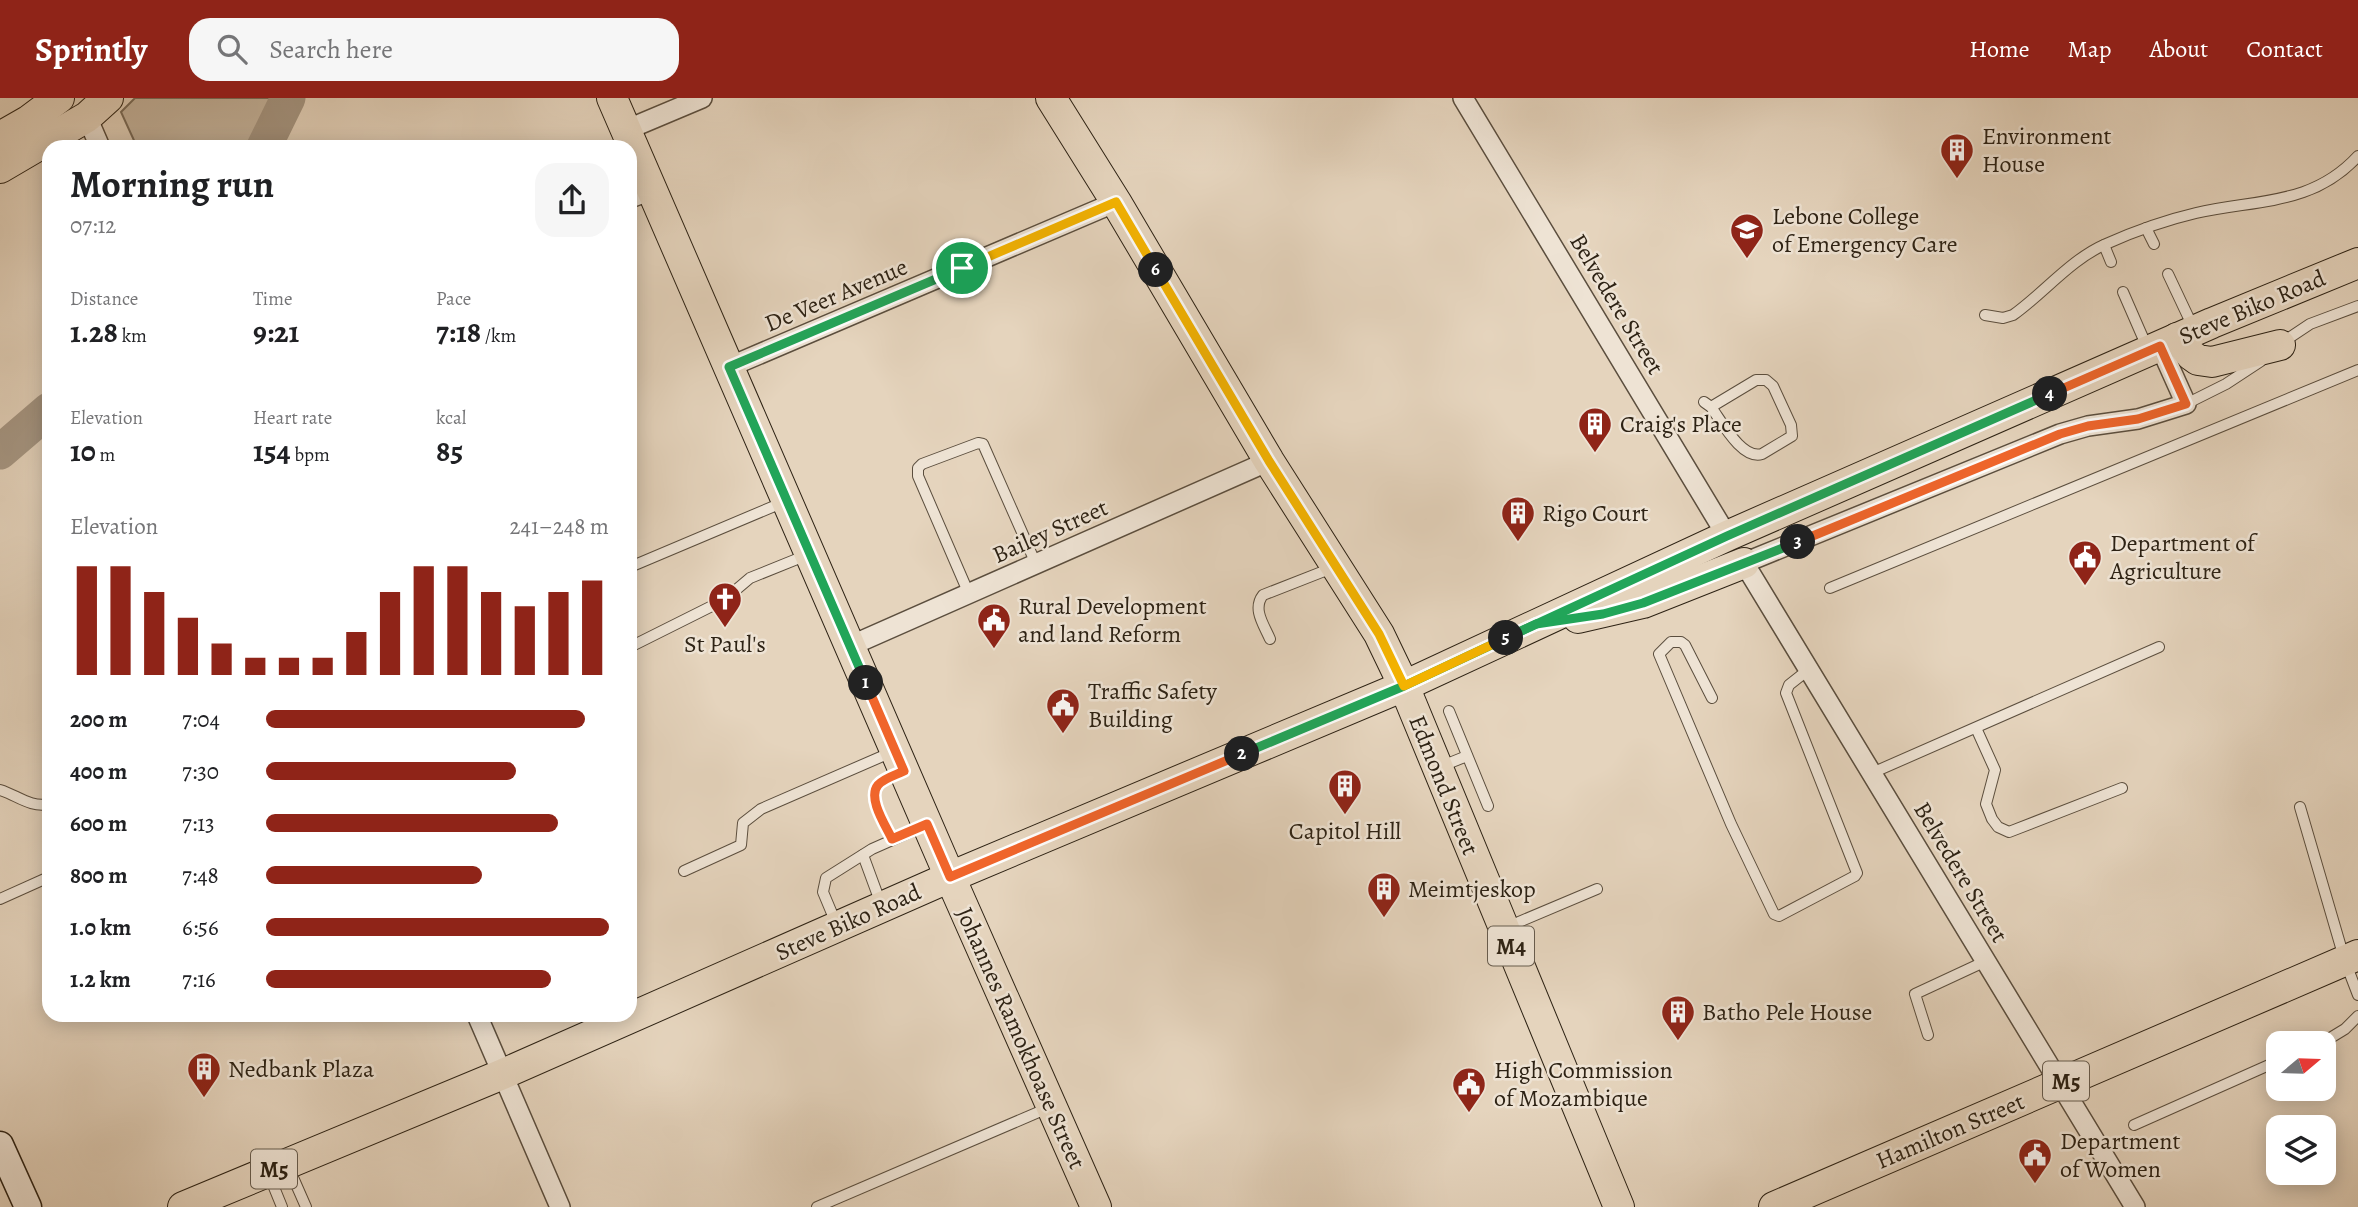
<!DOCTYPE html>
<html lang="en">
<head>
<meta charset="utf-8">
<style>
	:root { --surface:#fff; --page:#f6f6f6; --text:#202124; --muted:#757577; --accent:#8f2418 }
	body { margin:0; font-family:Alegreya,serif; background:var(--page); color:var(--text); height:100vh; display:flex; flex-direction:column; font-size:26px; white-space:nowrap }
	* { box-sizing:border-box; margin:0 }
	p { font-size:23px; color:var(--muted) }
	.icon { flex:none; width:38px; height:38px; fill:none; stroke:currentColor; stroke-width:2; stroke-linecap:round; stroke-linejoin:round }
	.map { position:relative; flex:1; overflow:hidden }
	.panel { position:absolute; left:42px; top:42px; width:595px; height:882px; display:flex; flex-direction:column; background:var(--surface); border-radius:21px; box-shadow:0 4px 18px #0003 }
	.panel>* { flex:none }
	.needle { width:46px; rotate:71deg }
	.buttons { position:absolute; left:2266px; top:933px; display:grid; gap:14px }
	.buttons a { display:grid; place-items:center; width:70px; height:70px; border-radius:14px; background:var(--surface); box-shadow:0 4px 18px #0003; font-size:35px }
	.pin { position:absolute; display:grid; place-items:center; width:60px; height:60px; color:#fff; margin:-30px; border:4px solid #fff; border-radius:50%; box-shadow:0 2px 7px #0007 }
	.km { position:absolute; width:35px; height:35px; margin:-18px; border-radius:50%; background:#222; color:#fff; font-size:19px; line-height:35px; text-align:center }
	.round { display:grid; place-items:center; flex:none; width:74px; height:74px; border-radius:21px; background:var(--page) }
	.headline { display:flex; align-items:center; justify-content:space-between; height:119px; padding:0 28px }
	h1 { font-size:38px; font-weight:700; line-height:52px }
	.metrics { display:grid; grid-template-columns:repeat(3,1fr); gap:10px; height:119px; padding:7px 28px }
	.metrics div { display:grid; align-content:center }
	.metrics b { font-size:30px; font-weight:700 }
	.metrics small { font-size:19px; font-weight:400 }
	.metrics p { font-size:19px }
	.chart { height:196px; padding:14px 28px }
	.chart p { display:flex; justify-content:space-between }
	.chart svg { width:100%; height:126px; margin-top:7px; stroke:var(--accent); stroke-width:6 }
	ul { padding:0 28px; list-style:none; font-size:23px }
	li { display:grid; grid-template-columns:112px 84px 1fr; align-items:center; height:52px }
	li i { height:18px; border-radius:9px; background:var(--accent) }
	header { display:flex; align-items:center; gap:42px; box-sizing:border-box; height:98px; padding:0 35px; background:var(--accent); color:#fff }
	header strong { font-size:33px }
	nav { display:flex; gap:38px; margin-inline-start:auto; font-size:24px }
	.search { width:490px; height:63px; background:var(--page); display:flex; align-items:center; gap:18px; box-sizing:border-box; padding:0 24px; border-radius:21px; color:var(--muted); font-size:26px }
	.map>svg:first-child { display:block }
	.green { fill:#c6b6a0; stroke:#7a6c5a; stroke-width:2 }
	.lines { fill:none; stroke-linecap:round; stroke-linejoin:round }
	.river { stroke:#a69784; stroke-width:35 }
	.service-casing { stroke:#5b4e3e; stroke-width:12 }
	.minor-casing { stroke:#5b4e3e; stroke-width:22 }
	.secondary-casing { stroke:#2d2214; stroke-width:29 }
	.primary-casing { stroke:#2d2214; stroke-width:32 }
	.service { stroke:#eee3d4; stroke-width:10 }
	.minor { stroke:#eee3d4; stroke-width:19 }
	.secondary { stroke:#eee3d4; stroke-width:26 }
	.primary { stroke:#e5d4bd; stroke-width:30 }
	.split-1-casing { stroke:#fff; stroke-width:14 }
	.split-2-casing { stroke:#fff; stroke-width:14 }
	.split-3-casing { stroke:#fff; stroke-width:14 }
	.split-4-casing { stroke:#fff; stroke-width:14 }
	.split-5-casing { stroke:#fff; stroke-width:14 }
	.split-6-casing { stroke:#fff; stroke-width:14 }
	.split-7-casing { stroke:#fff; stroke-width:14 }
	.split-1 { stroke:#22a559; stroke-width:9 }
	.split-2 { stroke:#f0652b; stroke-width:9 }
	.split-3 { stroke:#22a559; stroke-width:9 }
	.split-4 { stroke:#f0652b; stroke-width:9 }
	.split-5 { stroke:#22a559; stroke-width:9 }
	.split-6 { stroke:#f5b400; stroke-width:9 }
	.split-7 { stroke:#f5b400; stroke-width:9 }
	.labels { text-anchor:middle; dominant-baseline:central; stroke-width:5; stroke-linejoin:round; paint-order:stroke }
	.shield { fill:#eee3d4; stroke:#675c4e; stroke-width:2 }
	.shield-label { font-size:23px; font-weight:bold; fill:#2d2214 }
	.poi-label { font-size:24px; fill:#2d2214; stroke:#eee3d4; text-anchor:start }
	.street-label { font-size:24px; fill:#2d2214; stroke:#eee3d4 }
</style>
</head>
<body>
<header>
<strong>Sprintly</strong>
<div class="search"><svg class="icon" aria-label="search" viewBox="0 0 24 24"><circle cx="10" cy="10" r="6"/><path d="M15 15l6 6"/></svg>Search here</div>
<nav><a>Home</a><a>Map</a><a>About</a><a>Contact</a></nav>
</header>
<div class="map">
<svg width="2358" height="1109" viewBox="0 0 2358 1109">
	<rect width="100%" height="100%" fill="#e5d4bd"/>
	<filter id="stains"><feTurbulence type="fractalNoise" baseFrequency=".00286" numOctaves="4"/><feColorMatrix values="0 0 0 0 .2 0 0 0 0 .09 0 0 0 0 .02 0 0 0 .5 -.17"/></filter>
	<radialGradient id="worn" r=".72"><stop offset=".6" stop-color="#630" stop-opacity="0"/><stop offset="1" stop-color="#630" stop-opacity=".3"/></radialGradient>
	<path class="green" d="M135 0H278L254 49H137L121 14Z"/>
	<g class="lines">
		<g class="river">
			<path d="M264 49 288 0"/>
			<path d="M0 354 49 312"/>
		</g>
		<g class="service-casing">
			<g id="service">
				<path d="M2146 130 2154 146"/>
				<path d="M2104 147 2111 164"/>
				<path d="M2168 176 2193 229"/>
				<path d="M2123 194 2147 249"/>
				<path d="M1985 217 2003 220 2013 217C2044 195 2071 161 2106 146 2135 133 2166 122 2196 115 2257 101 2312 108 2358 58"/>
				<path d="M2283 244 2310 226 2358 208"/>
				<path d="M1704 304 1711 309C1722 324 1742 362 1762 356L1792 338 1791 327 1773 288 1766 282H1756L1711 309"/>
				<path d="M2186 306 2226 286 2261 263"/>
				<path d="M630 469 784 404"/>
				<path d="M1830 490 2358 272"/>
				<path d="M969 496 918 378V370L922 366 978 345 983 346 1036 466"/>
				<path d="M1270 541C1264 527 1252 511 1263 497L1332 470"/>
				<path d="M630 549 724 502 750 480 807 457"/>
				<path d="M1712 600 1685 547 1681 544H1671L1659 556 1731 726 1774 816 1779 818 1855 778 1857 775 1786 595 1789 587 1808 572"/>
				<path d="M1449 613 1488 708"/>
				<path d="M1976 630 1995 672 1986 706 1992 721 1998 729 2009 734 2122 690"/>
				<path d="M1442 668 1467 658"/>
				<path d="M1872 675 2159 549"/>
				<path d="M0 692C17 697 30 710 49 706"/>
				<path d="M2300 709 2345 863 2358 897"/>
				<path d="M892 741C885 728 865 697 880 685 886 680 894 678 901 675"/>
				<path d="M863 757 881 806"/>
				<path d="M684 773 741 747 743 725 761 711 892 654"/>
				<path d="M0 801 49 779"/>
				<path d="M836 825 823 794 826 780 872 751 924 728"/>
				<path d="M1507 829 1597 791"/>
				<path d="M1928 937 1915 896 1986 863"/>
				<path d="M2322 945 2345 931 2358 918"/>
				<path d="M2134 1027 2278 963"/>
				<path d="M288 1068 306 1109"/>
				<path d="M269 1077 282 1109"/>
				<path d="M817 1109 1048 1010"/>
			</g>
		</g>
		<g class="minor-casing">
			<g id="minor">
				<path d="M1463 0 1727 438"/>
				<path d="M87 19 100 49"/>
				<path d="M626 32 702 0"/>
				<path d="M630 100 651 92"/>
				<path d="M729 269 1116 104"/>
				<path d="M850 548 1269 363"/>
				<path d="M477 917 560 1109"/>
				<path d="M2135 1109 1744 465 2060 336 2088 328 2138 321 2186 306 2160 248"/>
			</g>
		</g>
		<g class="secondary-casing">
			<path id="secondary" d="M0 1047 28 1109"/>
		</g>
		<g class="primary-casing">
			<g id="primary">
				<path d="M612 0 950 779 1096 1109"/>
				<path d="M1051 0 1116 104 1269 363 1379 536 1404 588 1619 1109"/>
				<path d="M0 39 28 23 59 0"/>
				<path d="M0 70 87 19 108 0"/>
				<path d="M2177 240 2191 257 2198 262 2212 264 2280 247"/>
				<path d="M1578 520 1643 505 1744 465"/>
				<path d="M183 1109 503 976 950 779 1404 588 1727 438 2212 225 2358 165"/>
				<path d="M1774 1109 2358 857"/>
			</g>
		</g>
		<use href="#service" class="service"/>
		<use href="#minor" class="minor"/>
		<use href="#secondary" class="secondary"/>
		<use href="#primary" class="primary"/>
	</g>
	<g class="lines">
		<g class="split-1-casing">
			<path id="split-1" d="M866 585 729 269 962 170"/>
		</g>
		<g class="split-2-casing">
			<path id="split-2" d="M866 585 904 673C896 677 884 680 878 687 867 700 886 728 892 741L927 726 950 779 1242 656"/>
		</g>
		<g class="split-3-casing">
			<path id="split-3" d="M1242 656 1404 588 1536 526 1603 516 1643 505 1798 444"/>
		</g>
		<g class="split-4-casing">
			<path id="split-4" d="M1798 444 2060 336 2088 328 2138 321 2186 306 2160 248 2050 296"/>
		</g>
		<g class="split-5-casing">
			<path id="split-5" d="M1506 540 1727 438 2050 296"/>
		</g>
		<g class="split-6-casing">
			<path id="split-6" d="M1156 172 1269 363 1379 536 1404 588 1506 540"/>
		</g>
		<g class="split-7-casing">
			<path id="split-7" d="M962 170 1116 104 1156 172"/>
		</g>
		<use href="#split-1" class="split-1"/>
		<use href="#split-2" class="split-2"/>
		<use href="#split-3" class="split-3"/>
		<use href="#split-4" class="split-4"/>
		<use href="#split-5" class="split-5"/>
		<use href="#split-6" class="split-6"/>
		<use href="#split-7" class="split-7"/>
	</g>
	<defs>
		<g id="building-pin" transform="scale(1.75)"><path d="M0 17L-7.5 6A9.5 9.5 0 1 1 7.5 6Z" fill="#8f2418" stroke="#eee3d4"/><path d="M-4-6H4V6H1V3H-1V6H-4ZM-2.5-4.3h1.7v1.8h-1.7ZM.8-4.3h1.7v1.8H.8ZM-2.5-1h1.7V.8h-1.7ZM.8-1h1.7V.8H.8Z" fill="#fff"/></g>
		<g id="university-pin" transform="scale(1.75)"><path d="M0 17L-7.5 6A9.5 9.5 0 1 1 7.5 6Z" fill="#8f2418" stroke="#eee3d4"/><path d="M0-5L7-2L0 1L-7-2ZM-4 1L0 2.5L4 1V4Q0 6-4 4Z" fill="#fff"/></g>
		<g id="civic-pin" transform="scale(1.75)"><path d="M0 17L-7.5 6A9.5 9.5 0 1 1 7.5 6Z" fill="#8f2418" stroke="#eee3d4"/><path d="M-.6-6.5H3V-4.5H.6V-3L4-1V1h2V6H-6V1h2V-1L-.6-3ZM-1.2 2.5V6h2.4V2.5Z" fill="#fff"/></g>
		<g id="church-pin" transform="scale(1.75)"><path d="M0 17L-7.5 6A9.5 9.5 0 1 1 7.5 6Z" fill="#8f2418" stroke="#eee3d4"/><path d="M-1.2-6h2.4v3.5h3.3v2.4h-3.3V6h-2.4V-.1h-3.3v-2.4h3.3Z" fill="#fff"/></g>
	</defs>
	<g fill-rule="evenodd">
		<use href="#building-pin" x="1957" y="52"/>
		<use href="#university-pin" x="1747" y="132"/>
		<use href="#building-pin" x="1595" y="326"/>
		<use href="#building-pin" x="1518" y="415"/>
		<use href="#civic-pin" x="2085" y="459"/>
		<use href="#church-pin" x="725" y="501"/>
		<use href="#civic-pin" x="994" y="522"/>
		<use href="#civic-pin" x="1063" y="607"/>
		<use href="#building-pin" x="1345" y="688"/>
		<use href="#building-pin" x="1384" y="791"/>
		<use href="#building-pin" x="1678" y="914"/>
		<use href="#building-pin" x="204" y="971"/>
		<use href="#civic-pin" x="1469" y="986"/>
		<use href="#civic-pin" x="2035" y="1057"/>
	</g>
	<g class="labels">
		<g class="shield">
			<rect x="1488" y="828.5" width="46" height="39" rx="5"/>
			<rect x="2043" y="963.5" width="46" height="39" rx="5"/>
			<rect x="251" y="1051.5" width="46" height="39" rx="5"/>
		</g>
		<g class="shield-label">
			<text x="1511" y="848">M4</text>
			<text x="2066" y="983">M5</text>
			<text x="274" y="1071">M5</text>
		</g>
		<g class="poi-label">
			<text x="1982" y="38">Environment<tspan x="1982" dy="28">House</tspan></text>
			<text x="1772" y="118">Lebone College<tspan x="1772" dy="28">of Emergency Care</tspan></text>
			<text x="1620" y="326">Craig's Place</text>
			<text x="1542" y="415">Rigo Court</text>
			<text x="2110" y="445">Department of<tspan x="2110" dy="28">Agriculture</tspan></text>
			<text x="1018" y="508">Rural Development<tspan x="1018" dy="28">and land Reform</tspan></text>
			<text x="725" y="546" text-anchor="middle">St Paul's</text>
			<text x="1088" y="593">Traffic Safety<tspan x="1088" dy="28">Building</tspan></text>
			<text x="1345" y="733" text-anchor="middle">Capitol Hill</text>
			<text x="1408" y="791">Meimtjeskop</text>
			<text x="1702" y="914">Batho Pele House</text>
			<text x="228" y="971">Nedbank Plaza</text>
			<text x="1494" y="972">High Commission<tspan x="1494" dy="28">of Mozambique</tspan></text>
			<text x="2060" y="1043">Department<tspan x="2060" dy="28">of Women</tspan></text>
		</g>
		<g class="street-label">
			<text transform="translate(836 197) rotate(-23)">De Veer Avenue</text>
			<text transform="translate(1617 206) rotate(59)">Belvedere Street</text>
			<text transform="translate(2252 209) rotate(-23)">Steve Biko Road</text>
			<text transform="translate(1050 433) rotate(-24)">Bailey Street</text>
			<text transform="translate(1444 687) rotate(68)">Edmond Street</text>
			<text transform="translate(1961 774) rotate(59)">Belvedere Street</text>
			<text transform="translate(848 824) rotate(-24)">Steve Biko Road</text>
			<text transform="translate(1021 940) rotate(66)">Johannes Ramokhoase Street</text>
			<text transform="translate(1950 1033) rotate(-23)">Hamilton Street</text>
		</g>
	</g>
	<rect width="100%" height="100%" filter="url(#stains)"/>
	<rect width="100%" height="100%" fill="url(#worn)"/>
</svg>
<div class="buttons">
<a><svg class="needle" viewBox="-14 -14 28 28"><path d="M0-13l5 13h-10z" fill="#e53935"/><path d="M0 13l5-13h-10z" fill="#757577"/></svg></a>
<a><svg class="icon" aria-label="layers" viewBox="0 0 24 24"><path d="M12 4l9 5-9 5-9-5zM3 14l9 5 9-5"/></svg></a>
</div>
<div class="pin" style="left:962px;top:170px;background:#1e9e55"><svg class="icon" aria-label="arrive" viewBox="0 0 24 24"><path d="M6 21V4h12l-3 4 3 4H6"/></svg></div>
<b class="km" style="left:866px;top:585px">1</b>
<b class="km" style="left:1242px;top:656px">2</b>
<b class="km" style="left:1798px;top:444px">3</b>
<b class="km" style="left:2050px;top:296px">4</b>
<b class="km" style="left:1506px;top:540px">5</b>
<b class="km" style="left:1156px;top:172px">6</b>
<section class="panel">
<div class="headline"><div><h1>Morning run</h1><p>07:12</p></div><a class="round"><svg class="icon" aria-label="share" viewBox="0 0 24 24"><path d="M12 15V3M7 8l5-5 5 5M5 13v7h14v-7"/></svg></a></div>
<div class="metrics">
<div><p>Distance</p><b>1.28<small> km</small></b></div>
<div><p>Time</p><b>9:21</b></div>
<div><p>Pace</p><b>7:18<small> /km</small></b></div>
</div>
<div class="metrics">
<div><p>Elevation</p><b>10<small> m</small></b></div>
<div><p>Heart rate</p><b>154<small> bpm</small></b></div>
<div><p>kcal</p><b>85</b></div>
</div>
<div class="chart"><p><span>Elevation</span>241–248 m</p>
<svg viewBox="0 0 160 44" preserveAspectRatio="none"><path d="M5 44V6M15 44V6M25 44V15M35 44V24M45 44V33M55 44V38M65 44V38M75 44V38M85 44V29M95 44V15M105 44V6M115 44V6M125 44V15M135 44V20M145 44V15M155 44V11"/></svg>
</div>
<ul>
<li><b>200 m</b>7:04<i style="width:93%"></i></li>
<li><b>400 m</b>7:30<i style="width:73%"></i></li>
<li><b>600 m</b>7:13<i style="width:85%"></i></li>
<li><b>800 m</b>7:48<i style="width:63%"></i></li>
<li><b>1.0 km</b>6:56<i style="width:100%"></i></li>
<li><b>1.2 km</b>7:16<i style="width:83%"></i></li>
</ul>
</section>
</div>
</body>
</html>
